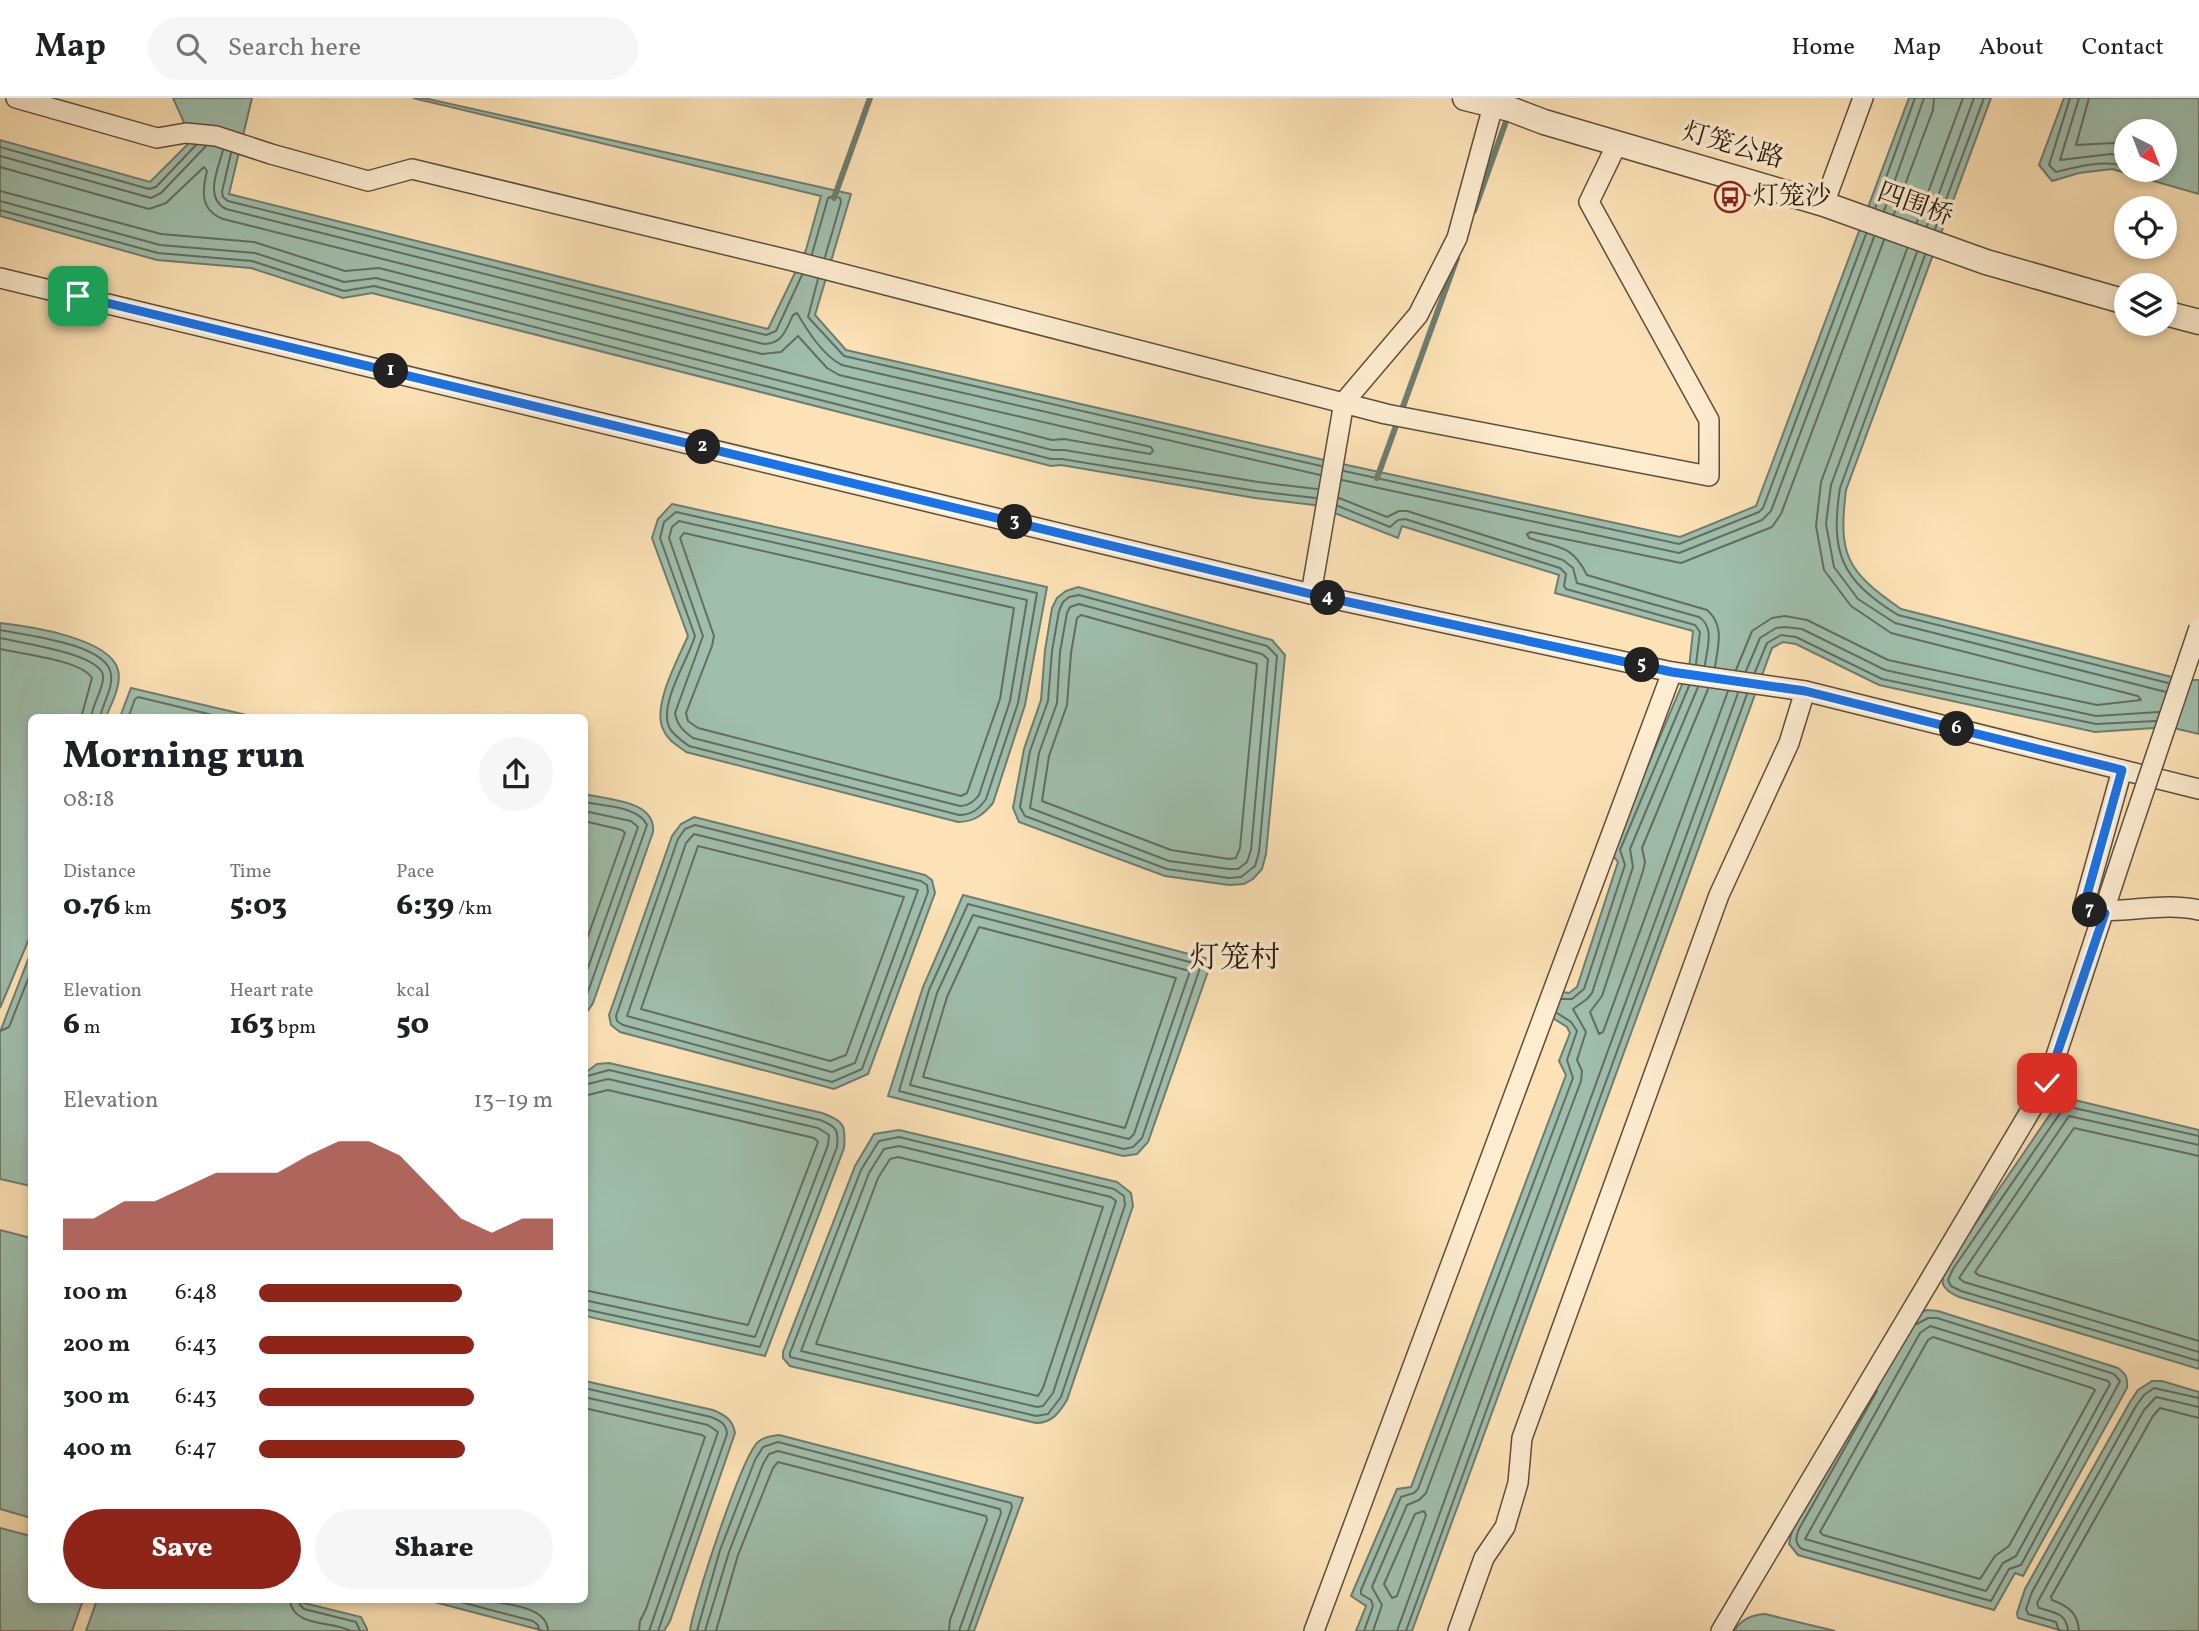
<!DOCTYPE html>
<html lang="en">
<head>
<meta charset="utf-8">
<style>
	:root { --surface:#fff; --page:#f6f6f6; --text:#202124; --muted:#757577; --line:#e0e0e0; --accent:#8f2418 }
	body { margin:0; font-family:Vollkorn,"Noto Serif SC",serif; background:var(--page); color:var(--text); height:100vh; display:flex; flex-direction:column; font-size:26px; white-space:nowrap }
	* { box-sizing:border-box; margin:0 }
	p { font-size:23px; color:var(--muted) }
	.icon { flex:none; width:38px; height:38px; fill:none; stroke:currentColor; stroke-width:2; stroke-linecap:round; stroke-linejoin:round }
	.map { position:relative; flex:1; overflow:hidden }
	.drawer { position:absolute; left:28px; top:616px; width:560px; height:889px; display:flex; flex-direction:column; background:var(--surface); border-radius:10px; box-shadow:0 4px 10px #0003 }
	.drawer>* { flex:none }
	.needle { width:46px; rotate:138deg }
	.buttons { position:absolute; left:2114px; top:21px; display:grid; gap:14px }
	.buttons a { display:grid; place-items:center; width:63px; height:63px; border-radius:50%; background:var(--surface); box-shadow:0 4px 10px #0003; font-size:35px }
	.pin { position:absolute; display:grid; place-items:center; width:60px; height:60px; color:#fff; margin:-30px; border-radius:14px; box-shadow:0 4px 10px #0006 }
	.km { position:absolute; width:35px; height:35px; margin:-18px; border-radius:50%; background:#222; color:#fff; font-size:19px; line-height:35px; text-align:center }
	.round { display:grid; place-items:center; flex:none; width:74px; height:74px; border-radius:37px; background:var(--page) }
	.head { display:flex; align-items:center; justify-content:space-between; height:119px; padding:0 35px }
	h1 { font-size:38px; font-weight:800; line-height:52px }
	.figures { display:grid; grid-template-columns:repeat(3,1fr); gap:10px; height:119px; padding:7px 35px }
	.figures div { display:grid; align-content:center }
	.figures b { font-size:30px; font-weight:800 }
	.figures small { font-size:19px; font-weight:400 }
	.figures p { font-size:19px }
	.chart { height:196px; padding:14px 35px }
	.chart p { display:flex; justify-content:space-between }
	.chart svg { width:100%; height:126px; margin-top:7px; fill:var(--accent); opacity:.7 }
	.cta { display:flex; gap:14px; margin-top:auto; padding:14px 35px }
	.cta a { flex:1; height:80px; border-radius:42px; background:var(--accent); color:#fff; font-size:28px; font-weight:800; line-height:80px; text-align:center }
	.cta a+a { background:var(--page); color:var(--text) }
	ul { padding:0 35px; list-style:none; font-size:23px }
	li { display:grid; grid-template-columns:112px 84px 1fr; align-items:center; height:52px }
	li i { height:18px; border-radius:9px; background:var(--accent) }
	header { display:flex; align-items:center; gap:42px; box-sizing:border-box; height:98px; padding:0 35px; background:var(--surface); border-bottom:2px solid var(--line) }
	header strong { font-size:33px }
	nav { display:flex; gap:38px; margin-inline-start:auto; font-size:24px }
	.search { width:490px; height:63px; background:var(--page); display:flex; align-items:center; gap:18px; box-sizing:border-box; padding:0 24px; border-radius:38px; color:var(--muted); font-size:26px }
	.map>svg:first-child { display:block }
	.water { fill:#9fbead; stroke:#6f7d70; stroke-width:2; fill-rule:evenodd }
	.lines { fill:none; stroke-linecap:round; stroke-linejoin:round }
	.shore { stroke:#646d61; stroke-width:2 }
	.stream { stroke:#6f7d70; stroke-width:6 }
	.minor-casing { stroke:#5d4e3d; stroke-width:22 }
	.tertiary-casing { stroke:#5d4e3d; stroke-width:27 }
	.minor { stroke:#fdecd0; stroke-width:19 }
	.tertiary { stroke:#fdecd0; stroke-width:24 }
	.minor-bridge-casing { stroke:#5d4e3d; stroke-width:22; stroke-linecap:butt }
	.minor-bridge { stroke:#fdecd0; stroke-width:19 }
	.route-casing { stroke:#fff; stroke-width:14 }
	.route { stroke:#1a73e8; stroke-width:9 }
	.labels { text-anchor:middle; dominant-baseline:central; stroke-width:7; stroke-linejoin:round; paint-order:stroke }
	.street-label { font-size:26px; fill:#281c15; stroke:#fdecd0 }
	.poi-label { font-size:26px; fill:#281c15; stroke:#fdecd0; text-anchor:start }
	.quarter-label { font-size:30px; fill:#281c15; stroke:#fdecd0 }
</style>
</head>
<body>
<header>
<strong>Map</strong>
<div class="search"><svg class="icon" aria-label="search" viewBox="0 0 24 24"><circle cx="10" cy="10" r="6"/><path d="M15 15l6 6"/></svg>Search here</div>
<nav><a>Home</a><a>Map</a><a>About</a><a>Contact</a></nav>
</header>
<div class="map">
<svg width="2199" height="1533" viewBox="0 0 2199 1533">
	<rect width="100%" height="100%" fill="#fce2b6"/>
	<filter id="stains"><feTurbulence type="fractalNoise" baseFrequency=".00286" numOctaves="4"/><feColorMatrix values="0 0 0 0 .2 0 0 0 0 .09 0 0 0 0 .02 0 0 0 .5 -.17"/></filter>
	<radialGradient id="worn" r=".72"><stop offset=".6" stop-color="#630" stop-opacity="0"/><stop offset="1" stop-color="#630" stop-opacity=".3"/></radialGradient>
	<g class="water">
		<path d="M173 0H252L229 96 768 231 806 152 821 98 413 0H424L851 96 815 217 846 252 1324 362 1680 439 1756 408 1909 0H1991L1846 392C1838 457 1846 473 1901 511L2184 582H2199V636L2169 629 2095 634 1879 587 1796 546 1783 544 1772 550 1412 1533H1356L1366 1508 1351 1498 1397 1391 1411 1389 1566 977 1559 963 1570 935 1567 929 1543 914 1556 893 1569 895 1577 889 1618 764 1611 755 1689 570 1693 533 1555 495 1559 477 1402 428 1398 440 1314 407 1255 400 1061 367 1051 368 372 195 343 200 251 170 157 162 0 118V42L150 84 192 42Z"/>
		<path d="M2064 0H2199V96L2112 71 2079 75 2052 83 2039 67ZM2126 33H2165V72H2126Z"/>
		<path d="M672 406 1047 489 1025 607 993 705C983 717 974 724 958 724L686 654C677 647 667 642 663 631 652 608 678 561 688 538L652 440 658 421Z"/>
		<path d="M1078 489 1272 542 1285 557 1266 756 1262 771 1253 781 1244 786 1229 787 1165 778 1019 724 1013 710 1024 651 1041 602 1045 552 1052 510 1057 500 1066 493Z"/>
		<path d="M0 525C28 528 110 540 118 572 122 587 111 606 106 619L32 620 31 836 0 910Z"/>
		<path d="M131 590 255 619H120Z"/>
		<path d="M585 696C608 702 656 702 653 734L593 905 585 917Z"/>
		<path d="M694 719 925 777 932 782 935 795 868 976 834 991 620 934 611 927 609 917 672 738 681 726Z"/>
		<path d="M963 797 1212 862 1148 1044 1137 1056 1123 1058 888 998 923 889Z"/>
		<path d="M31 854V1088L0 1081V934Z"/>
		<path d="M609 965 822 1015C844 1023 846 1027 844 1050L765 1258 585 1218V975L597 966Z"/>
		<path d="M2062 999 2199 1032V1271L1959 1199C1941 1191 1939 1185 1947 1167Z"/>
		<path d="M899 1032 1117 1084 1131 1095 1133 1108 1067 1302C1059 1315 1052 1325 1036 1325L790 1268 783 1260V1254L855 1068 874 1036Z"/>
		<path d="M0 1132 31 1140V1420L0 1411Z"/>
		<path d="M1927 1212 1938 1213 2118 1270C2126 1276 2128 1280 2127 1290L2023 1478 2015 1475 1994 1512 1798 1457 1789 1446 1793 1428 1917 1216Z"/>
		<path d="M585 1283 713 1312C725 1317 733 1322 735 1335L670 1523 664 1533H544L427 1502H584Z"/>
		<path d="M2152 1283H2162L2199 1294V1533H2063L2018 1520 2017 1515 2025 1491 2130 1304 2138 1292Z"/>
		<path d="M779 1337 1023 1400 974 1533H690C693 1507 742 1358 758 1344 764 1339 771 1338 779 1337Z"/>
		<path d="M0 1430 31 1438 32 1502H83L72 1533H0Z"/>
		<path d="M97 1502H292L361 1519 367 1531V1533H86Z"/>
		<path d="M1765 1516 1835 1533H1734C1742 1521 1751 1517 1765 1516Z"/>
	</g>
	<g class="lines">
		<g class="shore">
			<path d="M2070 0 2049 67 2056 74C2079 68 2103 62 2126 68"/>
			<path d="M2079 0 2060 62 2111 56 2126 59"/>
			<path d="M2089 0 2076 47 2113 45 2126 48"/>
			<path d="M0 49 149 91 156 89 196 47"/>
			<path d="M223 52C218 71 204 100 226 111L764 246C783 246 786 231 793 217L797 215C807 232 823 258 842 267L1320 377"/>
			<path d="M231 55 222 94 223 99 228 103 766 237 776 233 802 177"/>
			<path d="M0 58 151 100 161 95 206 48"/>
			<path d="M0 69 149 111 166 105 204 69 207 73C202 93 200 112 223 121L762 256 781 254 798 238 827 270 839 277 1151 349 1153 353 1150 356 1064 341 1052 342 379 170 345 173 254 144 161 136 0 93"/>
			<path d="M0 103 160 147 255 155 344 184 376 180 1052 352H1064L1258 384 1317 391"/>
			<path d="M1875 110 1915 0"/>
			<path d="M0 112 158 155 252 163 344 193 374 188 1051 361H1062L1256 393 1316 400"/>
			<path d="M1884 113 1924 0"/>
			<path d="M1894 116 1933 12 1934 0"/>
			<path d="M1917 124 1963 0"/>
			<path d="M1927 128 1974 0"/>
			<path d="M1935 131 1984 0"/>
			<path d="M1917 154 1831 387 1826 426 1834 469 1858 501 1895 525 2166 594"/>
			<path d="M812 156 828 100 833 98 840 100 841 104 825 159"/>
			<path d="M1925 157 1840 390C1830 455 1841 482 1898 517L2168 585"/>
			<path d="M818 181 808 219 844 258 1321 368"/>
			<path d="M1344 373 1679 446 1759 414 1763 410 1866 136"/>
			<path d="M1342 382 1679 455 1762 422 1771 413 1874 139"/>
			<path d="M1339 400 1387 419 1399 413H1407L1563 462 1573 470 1577 485 1699 519C1715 529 1707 550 1705 567"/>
			<path d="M1338 408 1390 429 1398 422 1405 421 1560 470 1566 476 1564 488 1566 491 1695 527 1700 534 1696 566"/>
			<path d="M676 414 1037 495 1018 605 986 701C979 711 972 717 959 717L689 648C682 643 673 637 669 629 659 605 688 562 695 538L660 440 664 424Z"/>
			<path d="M679 423 1027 502 1010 603 979 697C974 704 968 708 960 708L693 640C683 633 677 627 675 615L703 538 669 440 672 429Z"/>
			<path d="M684 435 1014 510 1000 601 967 695 961 698 698 630 688 623 686 615 712 548 714 538 680 440Z"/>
			<path d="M1079 497 1267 548 1277 558 1259 754 1255 768 1241 779 1229 780 1167 771 1025 718 1020 709 1030 653 1048 603 1052 553 1059 513 1063 504 1069 499Z"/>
			<path d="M1079 506 1262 556 1268 561 1251 752 1247 764 1238 771H1229L1169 763 1030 710 1039 655 1057 605 1060 554 1067 515 1070 509Z"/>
			<path d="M1081 517 1257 566 1240 750 1236 760 1229 761 1171 752 1042 703 1049 658 1067 607 1071 555 1077 520Z"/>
			<path d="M0 532C25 537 109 546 111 577 113 591 102 606 100 620"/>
			<path d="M0 540C20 545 98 555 103 577 105 589 92 606 91 620"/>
			<path d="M0 551C22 556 81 562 92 580L81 620"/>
			<path d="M1715 569C1718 548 1725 527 1707 512L1587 477C1572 447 1560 450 1529 440L1527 436 1531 434 1681 465 1772 429 1781 416 1884 142"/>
			<path d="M1736 572 1752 533 1772 520 1785 518 1807 522 1888 562 2097 607 2141 602 2138 598 1891 535 1851 508 1824 472 1816 428 1821 384 1907 151"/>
			<path d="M1746 573 1760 540 1776 530 1785 529 1802 531 1885 572 2096 618 2159 614"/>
			<path d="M1755 574 1767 545 1781 537 1796 539 1882 581 2096 626 2156 623"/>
			<path d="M1708 591 1642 750 1645 764 1643 773 1602 898 1590 914 1599 936 1603 934 1728 593"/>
			<path d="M128 620 135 601 138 599 225 620"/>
			<path d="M584 704C603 708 638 708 647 727L584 905"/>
			<path d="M584 713 631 723 638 729 584 881"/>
			<path d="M584 723 622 732 625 735 584 849"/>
			<path d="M695 727 921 783 927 787 928 794 862 971 832 984 623 927 617 923 616 918 678 741 685 731Z"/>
			<path d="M694 736 918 792 855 965 832 974 627 918 686 745Z"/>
			<path d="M698 748 904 799 846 957 830 963 641 911Z"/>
			<path d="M968 806 1201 867 1142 1040 1133 1049 1124 1051 899 993 929 892Z"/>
			<path d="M973 817 1190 873 1134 1036 1129 1041 910 987 937 895Z"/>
			<path d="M979 829 1176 880 1125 1030 923 979 947 899Z"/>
			<path d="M1562 901H1572L1584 891 1625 767 1620 752 1689 588"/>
			<path d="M0 933 9 929 32 871"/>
			<path d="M584 979 609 972 820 1022C836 1028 839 1032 837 1049L760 1249 584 1211"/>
			<path d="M584 987 608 981 818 1030 829 1037 828 1047 755 1239 584 1202"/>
			<path d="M584 998 608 992 814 1040 818 1044 748 1227 584 1192"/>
			<path d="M2199 1038 2065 1008 1953 1171 1948 1182 1951 1188 1961 1193 2199 1263"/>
			<path d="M899 1039 1114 1091 1124 1098 1125 1107 1061 1299 1048 1316 1036 1318 790 1259V1255L861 1072 879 1043Z"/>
			<path d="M2199 1047 2069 1018 1959 1180 1964 1184 2199 1254"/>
			<path d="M899 1048 1111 1099 1116 1103 1053 1295 1043 1308 1037 1309 801 1253 869 1075 884 1051Z"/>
			<path d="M2199 1058 2074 1030 1975 1174 1978 1177 2199 1243"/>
			<path d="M898 1059 1103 1109 1043 1290 1038 1298 816 1246 878 1080 890 1061Z"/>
			<path d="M1930 1228 2108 1283 2110 1286 2016 1458 2003 1465 1986 1493 1805 1441 1920 1235Z"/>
			<path d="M1933 1239 2092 1290 2095 1292 2009 1448 1995 1458 1980 1481 1823 1437 1820 1434 1928 1242Z"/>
			<path d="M584 1290 711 1319C719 1322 727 1326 727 1336L658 1533"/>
			<path d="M1877 1293 1799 1431C1796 1439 1794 1445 1802 1451L1991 1503 2009 1471 2021 1467 2120 1283 2114 1276 1937 1220H1928L1917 1226"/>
			<path d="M584 1299 708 1327 718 1334 649 1533"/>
			<path d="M584 1310 702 1337 705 1339 646 1511 640 1523 639 1533"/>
			<path d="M1424 1413 1426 1417 1397 1498 1392 1500 1384 1486 1415 1416Z"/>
			<path d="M290 1502C292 1529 333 1523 351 1533"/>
			<path d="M299 1502 300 1507 304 1511 356 1524 360 1533"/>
			<path d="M453 1502 533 1523 538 1527 539 1533"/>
			<path d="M487 1502C507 1507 547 1508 548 1533"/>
			<path d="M697 1533 720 1452 755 1362 763 1349 778 1344 1011 1405 1012 1409 968 1533"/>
			<path d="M705 1533 729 1454 763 1366 769 1356 778 1353 1000 1411 1001 1415 959 1533"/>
			<path d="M716 1533 738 1457 773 1370 778 1364 986 1418 987 1422 950 1522 949 1533"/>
			<path d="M1364 1533 1373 1508 1371 1502 1361 1496V1492L1401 1399 1414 1395 1418 1391 1573 980 1567 962 1577 933 1571 924 1557 915"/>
			<path d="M1373 1533 1382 1507 1372 1489 1407 1407 1419 1402 1426 1395 1581 983 1582 973 1577 962 1586 934 1573 911 1587 901 1592 895 1633 769 1630 751 1698 589"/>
			<path d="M1397 1533 1738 595"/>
			<path d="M1406 1533 1747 596"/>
			<path d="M2059 1533 2056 1524 2028 1516 2026 1511 2032 1494 2136 1308 2144 1297 2154 1290 2199 1300"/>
			<path d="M2068 1533C2067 1515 2053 1514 2039 1510L2037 1505 2144 1312 2156 1299 2199 1309"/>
			<path d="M2079 1533C2078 1515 2068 1508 2052 1502L2051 1499 2153 1318 2160 1310 2199 1320"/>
		</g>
		<g class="stream">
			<path d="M834 100 870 0"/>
			<path d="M1474 113 1509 15"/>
			<path d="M1377 380 1457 160"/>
		</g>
		<g class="minor-casing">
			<g id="minor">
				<path d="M16 0 157 40 186 35 216 38 271 56 368 83 412 71 793 163 1386 316 1709 378V322L1589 104 1617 46"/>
				<path d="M1824 106 1863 0"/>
				<path d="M0 180 1311 496 1672 574 1805 593 2199 691"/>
				<path d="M1311 496 1344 304 1418 217 1457 140 1493 8"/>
				<path d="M2122 672 2083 811C2124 817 2160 803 2199 812"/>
				<path d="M1314 1533 1672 574"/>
				<path d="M1458 1533 1484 1460 1505 1429 1518 1385 1522 1340 1719 797 1789 645 1805 593"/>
				<path d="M1721 1533 2047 985 2123 755"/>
			</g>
		</g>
		<g class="tertiary-casing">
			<g id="tertiary">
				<path d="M1465 0 1510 11 1544 24 1824 106 1986 164 2126 204"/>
				<path d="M2165 215 2199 224"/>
			</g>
		</g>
		<use href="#minor" class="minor"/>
		<use href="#tertiary" class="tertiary"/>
		<g class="minor-bridge-casing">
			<path id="minor-bridge" d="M2123 755 2199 530"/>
		</g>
		<use href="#minor-bridge" class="minor-bridge"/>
	</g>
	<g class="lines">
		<g class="route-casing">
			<path id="route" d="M78 198 1311 496 1672 574 1805 593 2122 672 2083 811 2105 815 2047 985"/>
		</g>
		<use href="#route" class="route"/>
	</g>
	<defs>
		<g id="bus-ring" transform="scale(1.575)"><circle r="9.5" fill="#fdecd0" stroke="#8f2418" stroke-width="1.5"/><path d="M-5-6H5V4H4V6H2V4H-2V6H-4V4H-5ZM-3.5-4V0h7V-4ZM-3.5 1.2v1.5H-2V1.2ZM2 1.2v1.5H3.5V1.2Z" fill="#8f2418"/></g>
	</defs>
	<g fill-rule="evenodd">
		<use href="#bus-ring" x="1730" y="99"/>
	</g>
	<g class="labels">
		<g class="street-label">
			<text transform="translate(1733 48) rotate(16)">灯笼公路</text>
			<text transform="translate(1915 107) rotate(20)">四围桥</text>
		</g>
		<g class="poi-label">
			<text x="1753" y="99">灯笼沙</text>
		</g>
		<g class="quarter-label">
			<text x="1235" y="861">灯笼村</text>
		</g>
	</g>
	<rect width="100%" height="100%" filter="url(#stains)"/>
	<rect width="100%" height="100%" fill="url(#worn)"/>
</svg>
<div class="buttons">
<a><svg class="needle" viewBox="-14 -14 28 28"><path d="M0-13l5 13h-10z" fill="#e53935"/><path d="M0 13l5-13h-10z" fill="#757577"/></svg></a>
<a><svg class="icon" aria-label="locate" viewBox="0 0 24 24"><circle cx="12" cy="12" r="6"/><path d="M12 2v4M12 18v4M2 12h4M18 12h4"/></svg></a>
<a><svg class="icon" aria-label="layers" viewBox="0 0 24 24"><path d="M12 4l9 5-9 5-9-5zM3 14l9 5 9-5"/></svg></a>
</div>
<div class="pin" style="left:78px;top:198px;background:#1e9e55"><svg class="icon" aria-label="arrive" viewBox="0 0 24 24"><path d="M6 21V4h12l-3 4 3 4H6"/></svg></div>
<div class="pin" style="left:2047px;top:985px;background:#d93025"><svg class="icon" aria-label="check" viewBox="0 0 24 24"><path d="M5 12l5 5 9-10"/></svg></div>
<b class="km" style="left:391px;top:273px">1</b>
<b class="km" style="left:703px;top:349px">2</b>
<b class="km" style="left:1015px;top:424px">3</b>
<b class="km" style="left:1328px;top:500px">4</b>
<b class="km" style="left:1642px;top:567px">5</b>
<b class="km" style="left:1957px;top:631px">6</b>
<b class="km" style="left:2090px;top:812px">7</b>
<section class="drawer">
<div class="head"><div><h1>Morning run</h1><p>08:18</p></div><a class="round"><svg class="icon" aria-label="share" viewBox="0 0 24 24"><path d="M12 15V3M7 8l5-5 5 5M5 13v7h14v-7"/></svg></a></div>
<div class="figures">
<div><p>Distance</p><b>0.76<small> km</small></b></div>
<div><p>Time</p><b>5:03</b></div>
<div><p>Pace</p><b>6:39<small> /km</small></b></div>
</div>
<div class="figures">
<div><p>Elevation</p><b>6<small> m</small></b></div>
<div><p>Heart rate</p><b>163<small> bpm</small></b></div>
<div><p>kcal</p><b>50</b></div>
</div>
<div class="chart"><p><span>Elevation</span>13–19 m</p>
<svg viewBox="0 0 160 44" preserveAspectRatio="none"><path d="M0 44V33L10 33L20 27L30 27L40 22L50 17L60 17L70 17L80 11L90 6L100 6L110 11L120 22L130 33L140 38L150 33L160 33V44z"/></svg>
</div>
<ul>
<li><b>100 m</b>6:48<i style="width:69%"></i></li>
<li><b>200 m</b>6:43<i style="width:73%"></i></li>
<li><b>300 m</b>6:43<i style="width:73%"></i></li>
<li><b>400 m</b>6:47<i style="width:70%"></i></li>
</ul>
<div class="cta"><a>Save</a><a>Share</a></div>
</section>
</div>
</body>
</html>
